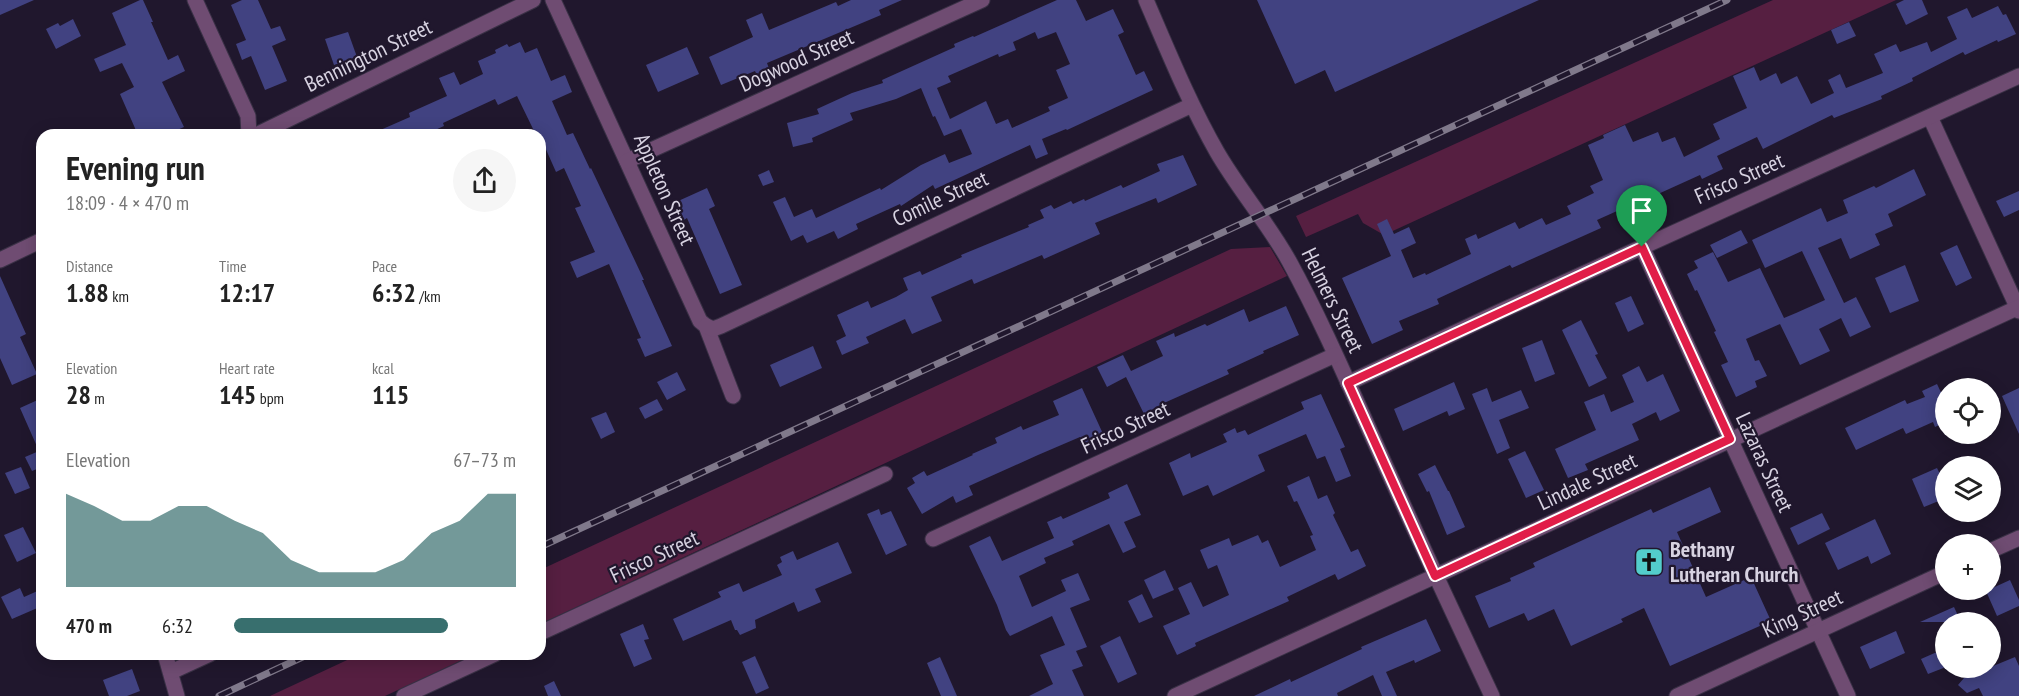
<!DOCTYPE html>
<html lang="en">
<head>
<meta charset="utf-8">
<style>
	:root { --surface:#fff; --page:#f6f6f6; --text:#222; --muted:#767676; --accent:#386f6e }
	body { margin:0; font-family:"PT Sans Narrow",sans-serif; background:var(--page); color:var(--text); height:100vh; display:flex; flex-direction:column; font-size:22px; white-space:nowrap }
	* { box-sizing:border-box; margin:0 }
	p { font-size:20px; color:var(--muted) }
	.icon { flex:none; width:33px; height:33px; fill:none; stroke:currentColor; stroke-width:2; stroke-linecap:round; stroke-linejoin:round }
	.map { position:relative; flex:1; overflow:hidden }
	.side { position:absolute; left:36px; top:129px; width:510px; height:531px; display:flex; flex-direction:column; background:var(--surface); border-radius:18px; box-shadow:0 3px 15px #0003 }
	.side>* { flex:none }
	.buttons { position:absolute; left:1935px; top:378px; display:grid; gap:12px }
	.buttons a { display:grid; place-items:center; width:66px; height:66px; border-radius:50%; background:var(--surface); box-shadow:0 3px 15px #0003; font-size:30px }
	.pin { position:absolute; display:grid; place-items:center; width:51px; height:51px; color:#fff; margin:-62px -26px; border-radius:50% 50% 50% 0; rotate:-45deg; box-shadow:0 0 6px #0007 }
	.pin .icon { rotate:45deg }
	.round { display:grid; place-items:center; flex:none; width:63px; height:63px; border-radius:32px; background:var(--page) }
	.summary { display:flex; align-items:center; justify-content:space-between; height:102px; padding:0 30px }
	h1 { font-size:33px; font-weight:700; line-height:45px }
	.figures { display:grid; grid-template-columns:repeat(3,1fr); gap:9px; height:102px; padding:6px 30px }
	.figures div { display:grid; align-content:center }
	.figures b { font-size:26px; font-weight:700 }
	.figures small { font-size:16px; font-weight:400 }
	.figures p { font-size:16px }
	.chart { height:168px; padding:12px 30px }
	.chart p { display:flex; justify-content:space-between }
	.chart svg { width:100%; height:108px; margin-top:6px; fill:var(--accent); opacity:.7 }
	ul { padding:0 30px; list-style:none; font-size:20px }
	li { display:grid; grid-template-columns:96px 72px 1fr; align-items:center; height:45px }
	li i { height:15px; border-radius:8px; background:var(--accent) }
	.map>svg:first-child { display:block }
	.green { fill:#561f41 }
	.building { fill:#414281; fill-rule:evenodd }
	.lines { fill:none; stroke-linecap:round; stroke-linejoin:round }
	.minor-casing { stroke:#3a3146; stroke-width:17 }
	.minor { stroke:#6f4c72; stroke-width:15 }
	.rail-casing { stroke:#80798b; stroke-width:7 }
	.rail { stroke:#20172d; stroke-width:4.5; stroke-dasharray:14; stroke-linecap:butt }
	.route-casing { stroke:#fff; stroke-width:12 }
	.route { stroke:#e11d48; stroke-width:8 }
	.labels { text-anchor:middle; dominant-baseline:central; stroke-width:4.5; stroke-linejoin:round; paint-order:stroke }
	.street-label { font-size:22px; fill:#d7d2e1; stroke:#20172d }
	.poi-label { font-size:22px; font-weight:bold; fill:#d7d2e1; stroke:#20172d; text-anchor:start }
</style>
</head>
<body>
<div class="map">
<svg width="2019" height="696" viewBox="0 0 2019 696">
	<rect width="100%" height="100%" fill="#20172d"/>
	<g class="green">
		<path d="M1773 0H1896L1384 235 1363 223 1358 214 1306 237 1296 216Z"/>
		<path d="M1270 247 1287 276 540 624V570L1231 249Z"/>
		<path d="M360 654H475L385 696H270Z"/>
	</g>
	<g class="building">
		<path d="M0 0H34L0 15Z"/>
		<path d="M140 0H143L153 22H151L168 60 178 55 185 71 162 82 184 127 175 131 177 135H138L120 94 134 87 122 63 100 72 94 59 126 45 112 13Z"/>
		<path d="M242 0H258L271 29 280 26 286 40 272 46 287 81 265 90 251 56 242 60 236 44 246 40 231 5Z"/>
		<path d="M851 0H902L879 10 881 15 767 63 771 74 759 80 755 71 721 85 709 57 753 37 746 20 762 13 769 30 836 2 838 6Z"/>
		<path d="M1057 0H1076L1086 21 1113 9 1124 32 1118 35 1136 75 1144 71 1153 90 1067 130 1066 129 1042 139 1048 154 1036 159 1030 145 935 189 933 185 901 206 900 204 856 224 858 229 838 239 834 231 807 243 803 235 791 241 773 202 785 197 794 217 812 209 816 218 880 188 881 190 921 165 945 154 949 163 972 154 961 129 944 136 935 116 933 117 921 88 896 99 850 113 853 120 812 138 813 142 793 147 787 123 819 114 817 109 852 93 883 83 882 80 955 47 954 44 973 36 974 37ZM1035 32 1038 39 1056 32 1070 64 1056 70 1068 98 1048 107 1050 111 1012 128 1008 119 996 124 986 101 950 119 937 88 951 82 948 76 998 54 999 57 1016 50 1013 42Z"/>
		<path d="M1257 0H1539L1335 92 1325 70 1295 84Z"/>
		<path d="M1904 0H1922L1928 14 1906 25 1896 4Z"/>
		<path d="M1998 6 2003 15 2006 14 2016 34 1998 42 1997 40 1965 55 1963 52 1912 78 1913 81 1881 96 1882 99 1834 118 1832 115 1763 149 1757 137 1717 156 1723 169 1702 179 1700 175 1647 199 1646 198 1597 220 1601 228 1543 254 1512 268 1510 265 1437 299 1439 304 1399 321 1403 330 1372 344 1342 278 1391 256 1377 224 1387 219 1394 234 1409 227 1416 243 1401 250 1413 278 1425 273 1426 275 1471 254 1465 239 1476 234 1478 239 1515 222 1519 229 1542 218 1546 225 1571 214 1567 206 1594 193 1590 186 1603 180 1588 145 1604 138 1603 135 1625 125 1633 142 1658 132 1662 142 1675 137 1684 157 1720 139 1713 124 1747 108 1733 76 1754 67 1760 81 1776 73 1781 84 1797 76 1811 104 1834 93 1828 80 1840 74 1846 88 1883 73 1874 54 1896 44 1900 52 1927 42 1931 52 1957 39 1947 17 1967 8 1972 18Z"/>
		<path d="M73 19 81 36 56 49 46 29 58 23 60 26Z"/>
		<path d="M1849 22 1856 36 1837 44 1831 30Z"/>
		<path d="M348 32 357 57 334 65 325 39Z"/>
		<path d="M520 42 525 53 537 48 551 81 565 75 572 92 552 101 567 135 573 133 590 169 591 168 636 263 644 280H642L672 346 645 357 637 339 641 338 609 264 577 278 570 262 595 252 575 208 581 206 564 168 556 172 544 145 540 147V135H536L517 96 498 105 495 99 443 123 444 126 424 135H369L410 117 409 113 447 96 439 78 454 72 460 85 483 74 478 61 496 53 495 50 507 44 509 47Z"/>
		<path d="M687 47 699 74 658 92 646 65Z"/>
		<path d="M1183 155 1197 185 1158 203 1156 198 1095 223 1100 234 1044 259 1042 255 974 284 972 279 931 297 942 321 912 334 905 319 866 337 869 343 842 355 836 341 846 336 837 315 868 301 871 308 896 297 908 290 903 278 920 271 922 275 962 257 961 255 1029 227 1028 225 1044 218 1040 210 1051 205 1054 209 1071 201 1073 204 1084 199 1085 201 1121 185 1123 188 1160 171 1157 164Z"/>
		<path d="M1914 169 1926 195 1888 214 1893 226 1875 234 1880 245 1850 259 1841 238 1818 248 1844 303 1856 297 1871 327 1850 337 1841 318 1819 329 1830 351 1800 365 1780 324 1746 339 1755 361 1759 360 1767 376 1755 381 1757 387 1736 397 1721 365 1728 362 1714 332 1716 331 1697 290 1695 291 1687 274 1698 268 1694 261 1713 252 1728 282 1760 268 1784 318 1796 313 1825 300 1802 251 1765 268 1752 240 1821 208 1827 222 1848 213 1843 200 1874 186 1876 188Z"/>
		<path d="M769 170 774 182 763 186 758 175Z"/>
		<path d="M707 188 715 206 709 209 742 285 720 294 687 218 684 220 676 202Z"/>
		<path d="M2019 191V210L2004 217 1996 201Z"/>
		<path d="M1741 230 1748 243 1717 258 1710 245Z"/>
		<path d="M1957 245 1972 278 1956 286 1940 253Z"/>
		<path d="M1905 265 1919 301 1890 313 1875 278Z"/>
		<path d="M0 276 26 334 20 337 37 374 12 385 0 358Z"/>
		<path d="M1631 296 1644 324 1628 332 1615 303Z"/>
		<path d="M1286 306 1299 335 1263 351 1264 353 1227 370 1229 374 1164 403 1144 414 1126 377 1107 387 1097 367 1123 355 1131 371 1163 356 1156 341 1174 333 1175 337 1205 324 1207 326 1244 309 1249 322Z"/>
		<path d="M1581 320 1598 354 1595 355 1607 378 1589 387 1562 330Z"/>
		<path d="M1542 340 1555 374 1535 382 1522 348Z"/>
		<path d="M813 346 822 368 780 387 770 365Z"/>
		<path d="M1639 366 1647 382 1663 374 1680 411 1660 421 1656 412 1632 424 1639 440 1585 464 1588 470 1568 478 1555 449 1596 430 1584 402 1604 394 1611 412 1634 402 1622 375Z"/>
		<path d="M677 372 686 390 667 400 657 382Z"/>
		<path d="M1454 382 1465 409 1449 416 1447 411 1403 431 1394 409Z"/>
		<path d="M1937 384 1946 403V422L1935 427 1933 422 1906 434 1903 428 1856 450 1845 428 1905 400 1907 404 1925 397 1922 391Z"/>
		<path d="M1082 388 1104 436 1084 445 1080 437 1038 455 969 486 973 495 956 503 953 496 922 514 907 488 915 483 912 478 924 471 927 476 973 455 972 454 997 443 995 438 1021 426 1023 430 1059 415 1053 401Z"/>
		<path d="M1487 388 1492 402 1521 390 1529 408 1499 420 1510 448 1497 454 1472 394Z"/>
		<path d="M2019 388V434L2002 396Z"/>
		<path d="M1321 394 1345 447 1340 449 1351 476 1336 482 1325 456 1317 459 1306 434 1258 455 1265 471 1213 496 1208 485 1183 496 1169 463 1190 453 1191 458 1227 442 1223 434 1235 428 1237 433 1245 430 1248 435 1304 409 1301 402Z"/>
		<path d="M42 398V467L32 471 25 457 39 451 20 408Z"/>
		<path d="M657 399 663 410 645 419 639 408Z"/>
		<path d="M606 412 615 432 601 439 591 418Z"/>
		<path d="M1525 451 1544 490 1526 498 1508 459Z"/>
		<path d="M1435 465 1448 491H1449L1465 527 1447 535 1429 491 1427 492 1418 474Z"/>
		<path d="M21 467 30 488 15 494 5 473Z"/>
		<path d="M1937 468 1946 486V498L1924 507 1912 479Z"/>
		<path d="M1309 476 1318 499 1327 495 1335 513 1333 515 1351 552 1358 549 1366 566 1338 580 1335 574 1287 597 1289 601 1195 643 1196 646 1177 655 1163 626 1190 614 1178 588 1191 582 1203 607 1229 595 1217 565 1208 569 1200 550 1229 538 1232 546 1258 535 1262 543 1268 540 1280 567 1316 550 1310 536 1313 535 1297 501 1294 502 1287 486Z"/>
		<path d="M1127 484 1141 515 1124 522 1136 547 1123 553 1109 524 1072 541 1074 545 1044 558 1046 563 1019 576 1032 607 1066 591 1061 580 1078 573 1090 600 1070 608 1087 647 1076 651 1083 666 1072 670 1084 696H1029L1053 684 1040 655 1065 645 1052 616 1010 636 1006 630 997 605 969 546 990 536 1002 561 1054 538 1047 522 1061 516 1063 519 1110 498 1108 493Z"/>
		<path d="M1710 487 1721 512 1677 532 1706 597 1751 577 1771 621 1670 666 1644 608 1621 619 1623 622 1571 646 1554 609 1528 621 1524 613 1489 628 1475 596 1511 581 1510 578 1535 567 1533 563 1596 534 1651 509 1653 513Z"/>
		<path d="M879 509 881 515 891 511 907 545 886 555 867 514Z"/>
		<path d="M1822 513 1830 529 1798 545 1790 528Z"/>
		<path d="M1875 519 1891 554 1871 564 1868 556 1838 570 1825 543Z"/>
		<path d="M23 527 36 553 17 562 4 535Z"/>
		<path d="M838 542 852 573 815 589 821 602 798 612 794 602 755 620 756 628 740 635 737 630H735L731 620 683 641 673 619 721 597 718 592 739 583 743 592 782 575 777 565 782 562 780 557 793 551 797 560Z"/>
		<path d="M1165 570 1174 590 1153 599 1144 580Z"/>
		<path d="M2010 580 2019 600V606L1997 616 1986 591Z"/>
		<path d="M20 588 24 597 42 589V606L12 619 1 597Z"/>
		<path d="M1142 594 1153 617 1139 623 1128 601Z"/>
		<path d="M1954 607 1961 622H1920Z"/>
		<path d="M1426 619 1441 651 1415 663 1414 660 1386 672 1397 696H1382L1373 675 1337 693 1338 696H1254L1290 679 1291 682 1362 649 1361 647Z"/>
		<path d="M643 624 649 639 644 640 652 659 634 667 620 634Z"/>
		<path d="M1896 631 1905 653 1870 669 1860 647Z"/>
		<path d="M1120 636 1137 674 1118 683 1100 646Z"/>
		<path d="M1946 648V667L1928 674 1921 659Z"/>
		<path d="M755 656 769 688 756 694 742 662Z"/>
		<path d="M940 657 957 696H941L927 663Z"/>
		<path d="M2015 657 2019 666V696H1983L1979 688 1967 693 1958 685 1964 678Z"/>
		<path d="M132 669 140 691 127 696H109L103 680Z"/>
		<path d="M554 681 561 696H548L544 686Z"/>
	</g>
	<g class="lines">
		<g class="minor-casing">
			<g id="minor">
				<path d="M195 0 248 116 249 135"/>
				<path d="M553 0 700 321 706 326 733 396"/>
				<path d="M1146 0C1168 51 1189 103 1217 152 1239 190 1268 223 1289 261 1324 325 1352 392 1382 458 1418 538 1455 617 1492 696"/>
				<path d="M1930 117 2019 311"/>
				<path d="M256 135 533 0"/>
				<path d="M627 161 982 0"/>
				<path d="M1642 247 1848 696"/>
				<path d="M0 260 42 240"/>
				<path d="M706 326 713 329 721 326 1192 105"/>
				<path d="M1348 383 1499 312 2019 76"/>
				<path d="M933 539 1335 355"/>
				<path d="M1990 551 2019 538"/>
				<path d="M540 633 885 474"/>
				<path d="M165 654 177 696"/>
				<path d="M171 672 210 654"/>
				<path d="M404 696 495 654"/>
				<path d="M1175 696 2019 307"/>
				<path d="M1677 696 1946 572"/>
			</g>
		</g>
		<use href="#minor" class="minor"/>
		<g class="rail-casing">
			<g id="rail">
				<path d="M540 547 1727 0"/>
				<path d="M219 696 309 654"/>
			</g>
		</g>
		<use href="#rail" class="rail"/>
	</g>
	<g class="lines">
		<g class="route-casing">
			<path id="route" d="M1642 247 1730 439 1435 576 1348 383Z"/>
		</g>
		<use href="#route" class="route"/>
	</g>
	<defs>
		<g id="church-square" transform="scale(1.5)"><rect x="-9" y="-9" width="18" height="18" rx="4" fill="#53cdcb" stroke="#20172d"/><path d="M-1.2-6h2.4v3.5h3.3v2.4h-3.3V6h-2.4V-.1h-3.3v-2.4h3.3Z" fill="#111"/></g>
	</defs>
	<g fill-rule="evenodd">
		<use href="#church-square" x="1649" y="562"/>
	</g>
	<g class="labels">
		<g class="street-label">
			<text transform="translate(368 55) rotate(-26)">Bennington Street</text>
			<text transform="translate(796 60) rotate(-24)">Dogwood Street</text>
			<text transform="translate(1739 178) rotate(-24)">Frisco Street</text>
			<text transform="translate(665 189) rotate(66)">Appleton Street</text>
			<text transform="translate(940 198) rotate(-25)">Comile Street</text>
			<text transform="translate(1333 300) rotate(64)">Helmers Street</text>
			<text transform="translate(1125 427) rotate(-25)">Frisco Street</text>
			<text transform="translate(1765 462) rotate(65)">Lazaras Street</text>
			<text transform="translate(1587 481) rotate(-25)">Lindale Street</text>
			<text transform="translate(654 556) rotate(-25)">Frisco Street</text>
			<text transform="translate(1802 613) rotate(-25)">King Street</text>
		</g>
		<g class="poi-label">
			<text x="1670" y="549">Bethany<tspan x="1670" dy="25">Lutheran Church</tspan></text>
		</g>
	</g>
</svg>
<div class="buttons">
<a><svg class="icon" aria-label="locate" viewBox="0 0 24 24"><circle cx="12" cy="12" r="6"/><path d="M12 2v4M12 18v4M2 12h4M18 12h4"/></svg></a>
<a><svg class="icon" aria-label="layers" viewBox="0 0 24 24"><path d="M12 4l9 5-9 5-9-5zM3 14l9 5 9-5"/></svg></a>
<a>+</a>
<a>−</a>
</div>
<div class="pin" style="left:1642px;top:247px;background:#1e9e55"><svg class="icon" aria-label="arrive" viewBox="0 0 24 24"><path d="M6 21V4h12l-3 4 3 4H6"/></svg></div>
<section class="side">
<div class="summary"><div><h1>Evening run</h1><p>18:09 · 4 × 470 m</p></div><a class="round"><svg class="icon" aria-label="share" viewBox="0 0 24 24"><path d="M12 15V3M7 8l5-5 5 5M5 13v7h14v-7"/></svg></a></div>
<div class="figures">
<div><p>Distance</p><b>1.88<small> km</small></b></div>
<div><p>Time</p><b>12:17</b></div>
<div><p>Pace</p><b>6:32<small> /km</small></b></div>
</div>
<div class="figures">
<div><p>Elevation</p><b>28<small> m</small></b></div>
<div><p>Heart rate</p><b>145<small> bpm</small></b></div>
<div><p>kcal</p><b>115</b></div>
</div>
<div class="chart"><p><span>Elevation</span>67–73 m</p>
<svg viewBox="0 0 160 44" preserveAspectRatio="none"><path d="M0 44V6L10 11L20 17L30 17L40 11L50 11L60 17L70 22L80 33L90 38L100 38L110 38L120 33L130 22L140 17L150 6L160 6V44z"/></svg>
</div>
<ul>
<li><b>470 m</b>6:32<i style="width:76%"></i></li>
</ul>
</section>
</div>
</body>
</html>
